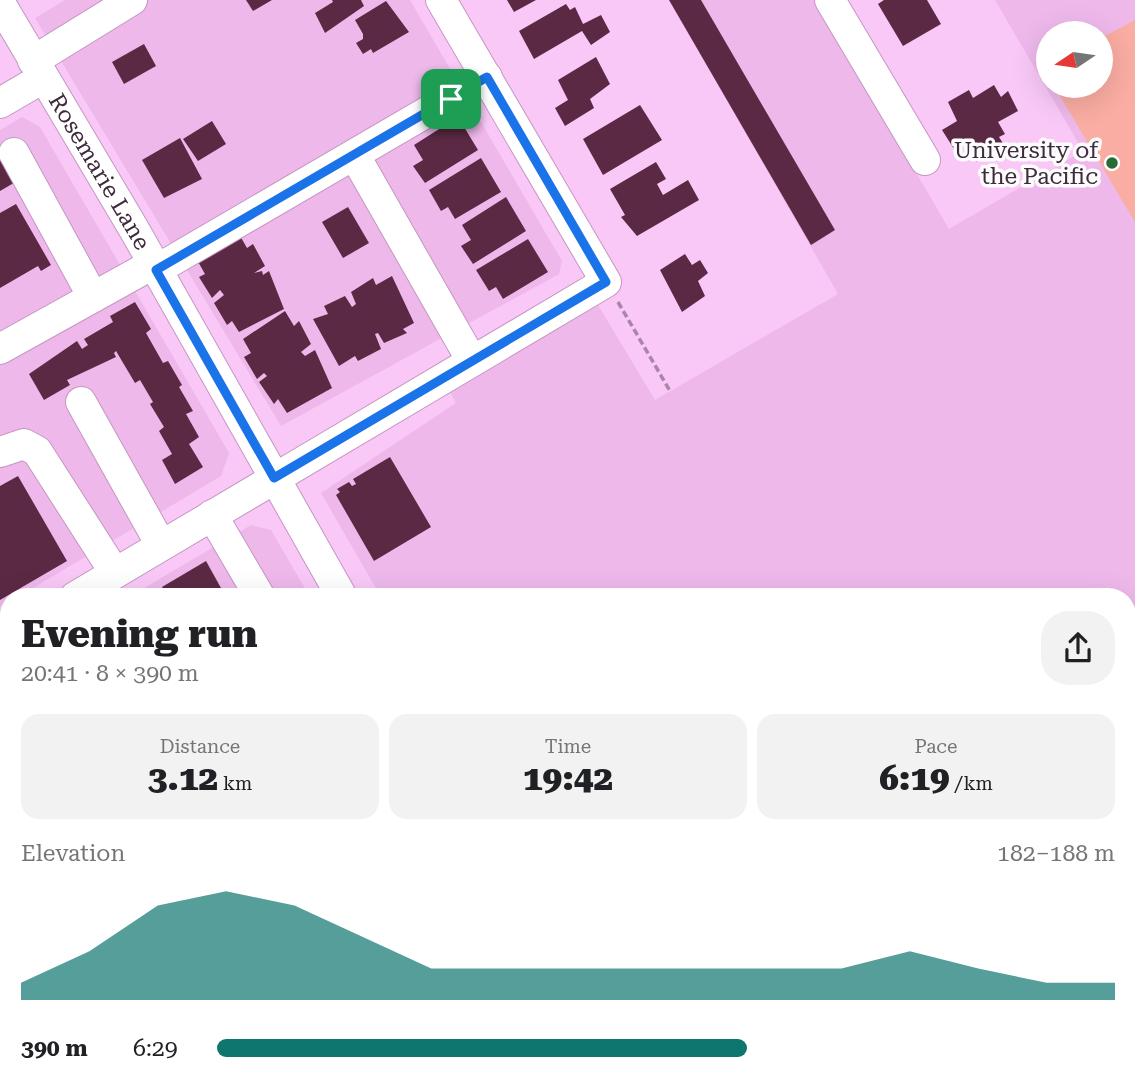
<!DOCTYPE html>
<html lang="en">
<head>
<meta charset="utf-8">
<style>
	:root { --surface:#fff; --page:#f2f2f2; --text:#202124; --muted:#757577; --accent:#0f766e }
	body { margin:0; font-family:"Roboto Serif",serif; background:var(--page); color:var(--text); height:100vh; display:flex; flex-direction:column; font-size:26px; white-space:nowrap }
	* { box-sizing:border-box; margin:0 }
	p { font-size:23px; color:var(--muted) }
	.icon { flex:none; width:38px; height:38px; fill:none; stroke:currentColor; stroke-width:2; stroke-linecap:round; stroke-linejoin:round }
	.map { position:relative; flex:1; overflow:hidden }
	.sheet { position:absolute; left:0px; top:588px; width:1136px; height:502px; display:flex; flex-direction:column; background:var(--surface); border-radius:28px 28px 0 0; box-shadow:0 7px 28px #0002 }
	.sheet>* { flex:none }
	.needle { width:46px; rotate:257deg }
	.tools { position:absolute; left:1036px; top:21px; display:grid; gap:14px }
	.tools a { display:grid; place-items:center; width:77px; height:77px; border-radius:50%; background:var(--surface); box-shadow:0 7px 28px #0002; font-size:35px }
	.pin { position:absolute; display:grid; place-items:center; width:60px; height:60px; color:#fff; margin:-30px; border-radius:14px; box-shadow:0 4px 10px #0006 }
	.round { display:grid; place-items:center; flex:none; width:74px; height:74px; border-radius:28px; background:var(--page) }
	.head { display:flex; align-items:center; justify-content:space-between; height:119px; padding:0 21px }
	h1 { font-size:38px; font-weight:800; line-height:52px }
	.stats { display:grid; grid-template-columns:repeat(3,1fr); gap:10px; height:119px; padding:7px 21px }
	.stats div { display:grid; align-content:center; border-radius:18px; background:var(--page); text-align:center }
	.stats b { font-size:35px; font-weight:800 }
	.stats small { font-size:19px; font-weight:400 }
	.stats p { font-size:19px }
	.chart { height:196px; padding:14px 21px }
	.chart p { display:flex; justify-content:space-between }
	.chart svg { width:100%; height:126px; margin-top:7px; fill:var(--accent); opacity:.7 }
	ul { padding:0 21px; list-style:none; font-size:23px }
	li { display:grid; grid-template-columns:112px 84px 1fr; align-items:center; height:52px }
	li i { height:18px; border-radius:9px; background:var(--accent) }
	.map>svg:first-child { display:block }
	.built { fill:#eeb8eb; fill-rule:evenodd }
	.green { fill:#faada2 }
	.building { fill:#5b2944 }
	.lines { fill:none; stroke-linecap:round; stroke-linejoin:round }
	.minor-casing { stroke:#c496c2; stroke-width:32 }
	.path { stroke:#a985a8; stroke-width:3.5; stroke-dasharray:7 3.5; stroke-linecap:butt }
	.minor { stroke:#fff; stroke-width:30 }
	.route-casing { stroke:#fff; stroke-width:14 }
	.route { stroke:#1a73e8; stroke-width:9 }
	.poi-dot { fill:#286b36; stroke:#fcfcfc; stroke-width:2.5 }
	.labels { text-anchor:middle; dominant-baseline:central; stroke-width:7; stroke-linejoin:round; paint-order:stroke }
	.poi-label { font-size:23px; fill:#3e2b3d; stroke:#fcfcfc; text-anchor:end }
	.street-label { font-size:23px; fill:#3e2b3d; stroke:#fcfcfc }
</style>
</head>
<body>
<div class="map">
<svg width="1135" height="1089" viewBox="0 0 1135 1089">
	<rect width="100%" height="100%" fill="#f9c8f7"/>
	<g class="built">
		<path d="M65 0H410L562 261 559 274 281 426 35 18Z"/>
		<path d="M669 0H815L949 229 1083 151 995 0H1135V680L1127 685V597H381L321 493 456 403 446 385 595 300 655 400 838 294ZM1048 33H1101V86H1048Z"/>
		<path d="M22 117 40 127 229 453 221 476 18 597H9V602L0 607V130Z"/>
		<path d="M251 525 271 530 310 597H129Z"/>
	</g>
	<path class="green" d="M1135 20V222L1054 86H1101V38Z"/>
	<g class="building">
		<path d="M246 0H272L253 11Z"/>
		<path d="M332 0H361L364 6 325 33 315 13 333 2Z"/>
		<path d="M507 0H536L514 12Z"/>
		<path d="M669 0H701L835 230 811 245Z"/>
		<path d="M884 0H927L941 24 903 46 878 4Z"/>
		<path d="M386 1 409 32 373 53 371 49 363 54 356 43 363 39V34L355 20Z"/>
		<path d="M566 4 570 10 575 7 583 24 601 15 610 32 591 45 582 31 534 59 519 31Z"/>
		<path d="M144 44 156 66 124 84 112 62Z"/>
		<path d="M596 57 610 84 590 99 594 108 565 126 555 108 568 100 558 80Z"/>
		<path d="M994 85 1001 97 1008 91 1018 111 998 122 1005 134 999 137 1004 145 976 162 964 144 954 149 942 130 957 121 948 102 969 90 973 98Z"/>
		<path d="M640 105 662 140 603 175 583 139Z"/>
		<path d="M458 117 478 150 425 183 413 166 423 160 414 145Z"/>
		<path d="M212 121 226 144 198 161 183 139Z"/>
		<path d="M180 138 202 179 164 198 142 160Z"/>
		<path d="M481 158 501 192 455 219 448 207 441 211 429 190Z"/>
		<path d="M0 159 8 172 19 180 0 191Z"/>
		<path d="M656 162 666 179 657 184 663 195 688 180 699 200 637 236 621 217 625 215 610 189Z"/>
		<path d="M506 197 526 231 473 264 461 246 471 240 462 225Z"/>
		<path d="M16 204 51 265 41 271 38 266 0 288V213Z"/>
		<path d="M348 207 369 243 343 258 322 222Z"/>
		<path d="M239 234 247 248 253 244 265 266 254 273 262 271 263 275 269 271 284 309 239 332 232 321 227 325 214 303 224 295 220 290 212 298 199 277 205 274 197 260Z"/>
		<path d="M528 239 548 272 503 299 496 287 489 291 476 270Z"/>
		<path d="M685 254 692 265 700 260 708 273 698 281 705 296 682 312 660 270Z"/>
		<path d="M392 276 414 323 403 329 407 333 384 343 378 333 375 334 381 349 358 361 355 356 339 366 313 319 328 314 324 306 345 296 352 307 356 304 351 292 373 278 376 285Z"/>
		<path d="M135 302 151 329 146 333 163 363 168 361 182 385 179 387 193 411 186 414 199 437 189 444 203 467 175 484 162 460 172 454 159 431 164 427 150 404 153 402 140 380 135 383 116 351 114 353 116 357 67 380 70 385 44 400 29 374 77 341 82 349 88 345 84 339 113 322 110 316Z"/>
		<path d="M285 311 294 326 299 321 311 344 301 352 305 356 315 350 332 388 287 413 278 399 274 404 259 382 267 376 264 373 257 379 244 357 251 353 243 339Z"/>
		<path d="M390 457 431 527 374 561 336 495 340 492 337 489 349 482 352 486 356 484 353 479Z"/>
		<path d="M18 476 67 561 0 600V486Z"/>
		<path d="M206 561 226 597H168L162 587Z"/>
		<path d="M5 687 9 694V778L0 783V690Z"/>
		<path d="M9 860V952L0 936V865Z"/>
		<path d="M1135 1022V1076L1127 1081V1027Z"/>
		<path d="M909 1082H921L924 1089H890Z"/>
		<path d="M1033 1082H1126L1113 1089H1020Z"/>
	</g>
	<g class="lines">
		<g class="minor-casing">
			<g id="minor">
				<path d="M830 0 925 160"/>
				<path id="s1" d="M0 3 135 231 342 597"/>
				<path d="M33 61 132 0"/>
				<path d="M0 103 43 78"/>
				<path d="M14 153 93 297"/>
				<path d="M355 156 472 361"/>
				<path d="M156 270 487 77"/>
				<path d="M0 349 153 264"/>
				<path d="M81 402 161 545"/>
				<path d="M0 452 24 444 37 451 115 573"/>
				<path d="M212 515 260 597"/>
				<path d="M75 597 606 282 441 0"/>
				<path d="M0 641 9 636"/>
				<path d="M0 831 9 826"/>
				<path d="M1127 981 1135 976"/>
				<path d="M0 996 9 1012"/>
				<path d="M630 1082 634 1089"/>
				<path d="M937 1082 941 1089"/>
				<path d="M123 1089 136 1082"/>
				<path d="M518 1089 531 1082"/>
				<path d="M693 1089 711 1082"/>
			</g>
		</g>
		<path class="path" d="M618 302 670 391"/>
		<use href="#minor" class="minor"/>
	</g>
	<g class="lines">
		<g class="route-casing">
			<path id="route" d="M487 77 606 282 274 478 156 270Z"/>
		</g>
		<use href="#route" class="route"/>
	</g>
	<circle class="poi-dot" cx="1112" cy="163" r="7"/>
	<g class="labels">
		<g class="poi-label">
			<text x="1098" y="150">University of<tspan x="1098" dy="26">the Pacific</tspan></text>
		</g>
		<g class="street-label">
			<text stroke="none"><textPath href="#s1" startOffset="196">Rosemarie Lane</textPath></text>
		</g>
	</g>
</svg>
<div class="tools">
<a><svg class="needle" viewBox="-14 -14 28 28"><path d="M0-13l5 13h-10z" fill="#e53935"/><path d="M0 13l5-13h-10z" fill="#757577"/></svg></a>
</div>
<div class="pin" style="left:451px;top:99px;background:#1e9e55"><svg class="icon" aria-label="arrive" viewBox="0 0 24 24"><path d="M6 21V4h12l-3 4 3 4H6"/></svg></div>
<section class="sheet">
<div class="head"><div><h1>Evening run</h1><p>20:41 · 8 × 390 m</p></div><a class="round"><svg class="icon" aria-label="share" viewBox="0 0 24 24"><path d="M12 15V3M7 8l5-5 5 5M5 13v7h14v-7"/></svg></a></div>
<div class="stats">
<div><p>Distance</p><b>3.12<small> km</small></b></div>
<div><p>Time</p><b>19:42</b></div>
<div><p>Pace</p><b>6:19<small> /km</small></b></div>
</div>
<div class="chart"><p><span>Elevation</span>182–188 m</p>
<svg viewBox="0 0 160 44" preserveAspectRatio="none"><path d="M0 44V38L10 27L20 11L30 6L40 11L50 22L60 33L70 33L80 33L90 33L100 33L110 33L120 33L130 27L140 33L150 38L160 38V44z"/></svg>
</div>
<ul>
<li><b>390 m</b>6:29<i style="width:59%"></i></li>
</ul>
</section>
</div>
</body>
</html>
